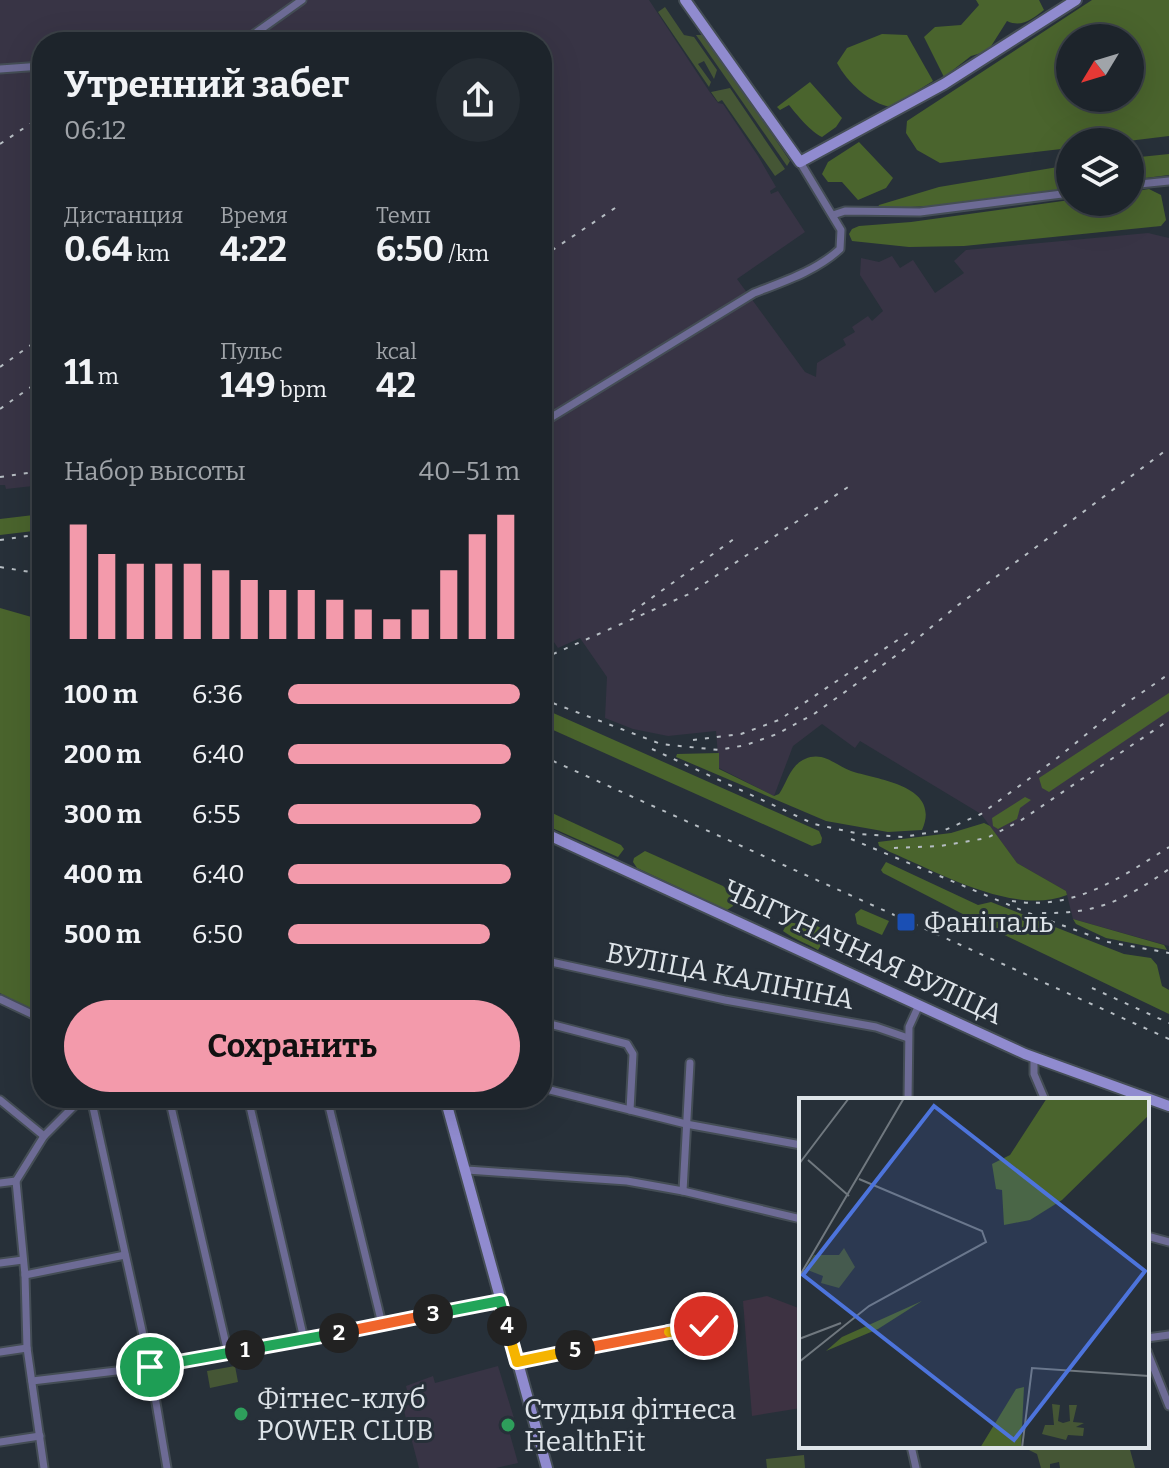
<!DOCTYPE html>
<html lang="ru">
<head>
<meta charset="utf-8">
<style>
	:root { --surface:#1d242b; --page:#252c33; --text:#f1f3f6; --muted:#a0a4a9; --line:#3b4147; --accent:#f39aab }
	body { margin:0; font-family:Bitter,serif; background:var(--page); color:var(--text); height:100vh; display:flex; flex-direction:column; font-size:30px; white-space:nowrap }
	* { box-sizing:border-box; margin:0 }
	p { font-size:26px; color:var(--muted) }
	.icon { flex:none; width:44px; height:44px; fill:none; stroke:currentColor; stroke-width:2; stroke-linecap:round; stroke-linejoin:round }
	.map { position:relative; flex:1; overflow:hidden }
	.sheet { position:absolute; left:32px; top:32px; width:520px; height:1076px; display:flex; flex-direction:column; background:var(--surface); border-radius:32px; box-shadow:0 8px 32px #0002,0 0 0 2px var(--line) }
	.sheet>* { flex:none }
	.needle { width:52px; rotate:232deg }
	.fabs { position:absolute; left:1056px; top:24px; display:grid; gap:16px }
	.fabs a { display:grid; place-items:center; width:88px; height:88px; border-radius:50%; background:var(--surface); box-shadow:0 8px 32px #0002,0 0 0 2px var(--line); font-size:40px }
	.pin { position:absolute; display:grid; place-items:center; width:68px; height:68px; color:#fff; margin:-34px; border:4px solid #fff; border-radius:50%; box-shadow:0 2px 8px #0007 }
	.km { position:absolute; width:40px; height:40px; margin:-20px; border-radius:50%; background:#222; color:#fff; font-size:22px; line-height:40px; text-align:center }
	.round { display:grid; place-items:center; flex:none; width:84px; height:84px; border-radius:42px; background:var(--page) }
	.overview { display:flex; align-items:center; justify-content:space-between; height:136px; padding:0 32px }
	h1 { font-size:36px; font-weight:700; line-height:60px }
	.stats { display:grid; grid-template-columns:repeat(3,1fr); gap:12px; height:136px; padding:8px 32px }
	.stats div { display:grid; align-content:center }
	.stats b { font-size:34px; font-weight:700 }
	.stats small { font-size:22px; font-weight:400 }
	.stats p { font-size:22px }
	.chart { height:224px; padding:16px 32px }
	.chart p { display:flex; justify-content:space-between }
	.chart svg { width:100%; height:144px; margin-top:8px; stroke:var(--accent); stroke-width:6 }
	.button { display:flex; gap:16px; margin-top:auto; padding:16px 32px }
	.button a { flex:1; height:92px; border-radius:48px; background:var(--accent); color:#111; font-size:32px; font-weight:700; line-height:92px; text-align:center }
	ul { padding:0 32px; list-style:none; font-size:26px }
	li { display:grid; grid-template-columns:128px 96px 1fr; align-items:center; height:60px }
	li i { height:20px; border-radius:10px; background:var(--accent) }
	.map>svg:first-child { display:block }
	.industrial { fill:#383445 }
	.education { fill:#3d3242 }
	.green { fill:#455635 }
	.forest { fill:#4a642d; fill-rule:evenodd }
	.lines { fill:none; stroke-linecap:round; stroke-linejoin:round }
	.street-casing { stroke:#444d55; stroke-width:11 }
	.secondary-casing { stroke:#444d55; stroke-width:14 }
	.street { stroke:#6d6b95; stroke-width:7 }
	.secondary { stroke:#908bcf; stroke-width:10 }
	.rail { stroke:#b6bdc3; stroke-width:2; stroke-dasharray:4 8; stroke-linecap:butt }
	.split-1-casing { stroke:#fff; stroke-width:16 }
	.split-2-casing { stroke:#fff; stroke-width:16 }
	.split-3-casing { stroke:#fff; stroke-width:16 }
	.split-4-casing { stroke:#fff; stroke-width:16 }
	.split-5-casing { stroke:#fff; stroke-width:16 }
	.split-6-casing { stroke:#fff; stroke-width:16 }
	.split-7-casing { stroke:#fff; stroke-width:16 }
	.split-1 { stroke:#22a559; stroke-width:10 }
	.split-2 { stroke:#22a559; stroke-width:10 }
	.split-3 { stroke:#f0652b; stroke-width:10 }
	.split-4 { stroke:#22a559; stroke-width:10 }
	.split-5 { stroke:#f5b400; stroke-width:10 }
	.split-6 { stroke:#f0652b; stroke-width:10 }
	.split-7 { stroke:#f5b400; stroke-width:10 }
	.transit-dot { fill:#1a4fb4; stroke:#273039; stroke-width:3 }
	.leisure-dot { fill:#2e9e5b; stroke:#273039; stroke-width:3 }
	.labels { text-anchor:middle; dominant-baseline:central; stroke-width:6; stroke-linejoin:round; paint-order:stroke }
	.poi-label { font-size:28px; fill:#dee4e9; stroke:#273039; text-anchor:start }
	.street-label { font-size:28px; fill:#dee4e9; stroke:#273039 }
	.inset-road { fill:none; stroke:#70787f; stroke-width:2 }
	.view { fill:#4d74dc; fill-opacity:0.15; stroke:#4d74dc; stroke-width:4 }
	.inset-edge { fill:none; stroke:#dee4e9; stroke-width:4 }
</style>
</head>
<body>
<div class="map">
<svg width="1169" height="1468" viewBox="0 0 1169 1468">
	<rect width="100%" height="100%" fill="#273039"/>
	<g class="industrial">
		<path d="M0 0H649L709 91 718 103 723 104 758 156 776 187 770 191 771 194 778 191 805 232 737 279 805 372 816 377 817 363 846 345 843 339 855 332 852 327 868 316 872 321 883 311 860 275 861 258 879 262 892 256 900 268 913 260 935 293 964 273 954 261 966 250 1148 233 1169 238V946L1073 919 1066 891 1017 863 981 814 860 741 855 748 822 724 793 746 774 796 719 768 716 731 668 736 633 729 605 718 607 677 580 638 558 648 542 624V42H42V485L6 489 5 485H0Z"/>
		<path d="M498 1366 517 1428 509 1431 518 1463 496 1468H419L403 1407 410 1404 406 1386 433 1376 435 1383Z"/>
	</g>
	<path class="education" d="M767 1296 801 1309V1408L752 1416 743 1301Z"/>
	<g class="green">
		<path d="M665 7 684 35 694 37 717 70 714 79 704 61 698 64 711 82 709 87 658 12Z"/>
		<path d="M696 35H705L790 161 787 166Z"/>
		<path d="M730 88 785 169 775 176 722 100 718 102 711 92Z"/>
		<path d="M235 1366 238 1382 210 1388 207 1371Z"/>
		<path d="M1021 1446H1129L1135 1468H1060L1059 1462 1050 1464V1468H1041L1037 1454Z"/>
		<path d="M804 1455 805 1468H767L766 1459Z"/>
	</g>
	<g class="forest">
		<path d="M976 0H1039L1044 10C1032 19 1022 28 1007 21L988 51 971 56 944 77 924 37 935 27 961 25 979 5Z"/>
		<path d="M1092 0H1169V136L1120 142H1070V148L940 163 917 150 906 133 907 121ZM1070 38H1130V98H1070Z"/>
		<path d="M882 34 907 35 933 81 891 107C870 104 847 82 837 63L847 48Z"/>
		<path d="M810 82 842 118 836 127 822 137C812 133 796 114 789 105L780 110 777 107Z"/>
		<path d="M859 142 893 178 886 188 858 200 842 182H828L822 174 828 162Z"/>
		<path d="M1169 154V175L1130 180V158Z"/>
		<path d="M1070 165V188L945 205 877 209 879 205 939 187Z"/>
		<path d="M1149 189 1161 195 1166 220 1161 226 964 246 909 247 852 241 849 234 852 229 859 226 911 222 1070 200 1130 202V192Z"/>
		<path d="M42 514V530L0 535V519Z"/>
		<path d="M0 608 42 620V1017L0 993Z"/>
		<path d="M1169 693V711L1049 792 1042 788 1039 778Z"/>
		<path d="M542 708 819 831 822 838 821 843 812 846 542 725Z"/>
		<path d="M719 753V769L774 796 779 794C787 783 790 765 805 759 823 751 835 765 851 771 877 780 942 785 922 830L888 832 826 821 676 757 677 754Z"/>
		<path d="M1025 797 1031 800 1020 808 1017 819 998 829 993 826 992 818Z"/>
		<path d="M550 812 621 845 624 849 618 857 543 824V815Z"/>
		<path d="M984 823 990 826 1017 863 1066 891 1067 895C1014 916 938 872 890 852L879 846 878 842 951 833Z"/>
		<path d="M645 851 723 886 731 894 733 906 727 910 637 868 633 862 634 858Z"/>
		<path d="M886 862 978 905 991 902 1124 954 1151 958 1157 965 1162 986 1169 990V1014L990 928 883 873 881 870Z"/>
		<path d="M861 909 889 921 882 935 857 924 855 914Z"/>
		<path d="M803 919 829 932 818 950C806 943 795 940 783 931L788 922 799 924Z"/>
		<path d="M1073 919 1164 945 1167 950 1106 938 1076 924Z"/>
	</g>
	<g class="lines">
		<g class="street-casing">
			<g id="street">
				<path d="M243 42 302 0"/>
				<path d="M0 69 42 66"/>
				<path d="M1130 185 1169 181"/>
				<path d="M833 215 845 211 920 212 1070 193"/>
				<path d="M542 423 754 293C785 281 816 271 840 249L841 230 800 162"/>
				<path d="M542 960 725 1000 876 1027 908 1038"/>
				<path d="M0 999 42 1019"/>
				<path d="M542 1022 627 1044 633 1054 630 1110"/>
				<path d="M1034 1057V1074L1045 1100"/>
				<path d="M542 1088 686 1124 801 1145"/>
				<path d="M91 1098 150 1367 167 1468"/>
				<path d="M169 1098 228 1353"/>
				<path d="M248 1098 304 1339"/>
				<path d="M327 1098 382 1324"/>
				<path d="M0 1100 44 1136"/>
				<path d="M908 1100 909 1027 919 1005"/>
				<path d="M467 1170 627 1181 683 1191 801 1219"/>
				<path d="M0 1183 16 1181"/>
				<path d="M683 1191 690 1063"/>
				<path d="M1147 1236 1169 1242"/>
				<path d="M0 1263 23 1260"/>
				<path d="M25 1275 125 1255"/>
				<path d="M1147 1338 1169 1335"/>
				<path d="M1147 1351 1169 1406"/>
				<path d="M0 1352 27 1348"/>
				<path d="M517 1362 704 1326"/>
				<path d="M32 1381 150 1367 500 1301"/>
				<path d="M0 1442 40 1436"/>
				<path d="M911 1446 916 1468"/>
				<path d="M44 1468 27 1348 25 1275 16 1181 44 1136 82 1098"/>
			</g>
		</g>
		<g class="secondary-casing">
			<g id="secondary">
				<path d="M685 0 800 162 944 84 1076 0"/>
				<path d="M542 832 1025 1054 1169 1106"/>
				<path d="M445 1098 547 1468"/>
			</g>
		</g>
		<use href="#street" class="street"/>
		<use href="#secondary" class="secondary"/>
		<g class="rail">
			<path d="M0 144 42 116"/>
			<path d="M542 257 621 204"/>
			<path d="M0 367 42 337"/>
			<path d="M0 409 42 379"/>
			<path d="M0 477 42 471"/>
			<path d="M0 540 42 534"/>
			<path d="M0 567 42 574"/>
			<path d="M632 612 738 536"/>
			<path d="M542 659 689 594 854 483"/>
			<path d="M542 699 661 744 719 750 746 745 777 734 814 714 901 652 957 606 1169 448"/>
			<path d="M693 740 741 734 779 720 911 631"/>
			<path d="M652 749 814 824 860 834 903 837 945 830 981 814 1056 759 1115 711 1169 674"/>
			<path d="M542 756 1169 1039"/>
			<path d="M851 839 1026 912 1108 942 1169 953"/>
			<path d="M894 848 940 846 987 838 1020 821 1169 720"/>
			<path d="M1012 901C1074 911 1120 878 1169 847"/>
			<path d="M1042 913C1097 914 1125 900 1169 869"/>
			<path d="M1092 988 1169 1023"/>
		</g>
	</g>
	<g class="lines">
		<g class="split-1-casing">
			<path id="split-1" d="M150 1367 245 1350"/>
		</g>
		<g class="split-2-casing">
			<path id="split-2" d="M245 1350 339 1333"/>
		</g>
		<g class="split-3-casing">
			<path id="split-3" d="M339 1333 433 1314"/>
		</g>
		<g class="split-4-casing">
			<path id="split-4" d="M433 1314 500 1301 507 1326"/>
		</g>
		<g class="split-5-casing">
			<path id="split-5" d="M507 1326 517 1362 575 1350"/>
		</g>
		<g class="split-6-casing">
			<path id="split-6" d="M575 1350 669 1332"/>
		</g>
		<g class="split-7-casing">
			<path id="split-7" d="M669 1332 704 1326"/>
		</g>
		<use href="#split-1" class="split-1"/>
		<use href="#split-2" class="split-2"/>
		<use href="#split-3" class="split-3"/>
		<use href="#split-4" class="split-4"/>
		<use href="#split-5" class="split-5"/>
		<use href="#split-6" class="split-6"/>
		<use href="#split-7" class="split-7"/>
	</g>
	<rect class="transit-dot" x="896" y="912" width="20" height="20" rx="4"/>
	<g class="leisure-dot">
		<circle cx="241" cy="1414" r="8"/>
		<circle cx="508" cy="1425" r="8"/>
	</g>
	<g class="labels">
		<g class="poi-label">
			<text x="924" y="922">Фаніпаль</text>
			<text x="257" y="1398">Фітнес-клуб<tspan x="257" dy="32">POWER CLUB</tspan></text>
			<text x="524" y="1409">Студыя фітнеса<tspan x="524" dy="32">HealthFit</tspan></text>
		</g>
		<g class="street-label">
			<text transform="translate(863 952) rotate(25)">ЧЫГУНАЧНАЯ ВУЛІЦА</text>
			<text transform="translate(730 976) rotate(11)">ВУЛІЦА КАЛІНІНА</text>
		</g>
	</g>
	<g transform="translate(799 1098)">
		<rect width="350" height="350" fill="#273039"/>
		<path d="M45 150 56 169 40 190 22 185 24 178 6 171 15 157H40ZM253 306 261 307 259 323 264 325 271 323 270 307H278L274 324 285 325 277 329 285 330 284 338 269 337 267 342 243 336 246 327H255Z" fill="#455635"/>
		<path d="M248 0H350V17L263 102 231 122 205 127 203 92 197 91 193 66 211 57ZM123 203 79 231 27 253 43 239ZM225 289 222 350H181L217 291Z" fill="#4a642d"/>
		<path class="inset-road" d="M9 62 50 98M0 66 50 0M0 179 105 0M0 241 42 225M0 264 70 208 187 144 183 133 60 81M223 350 233 270 350 278"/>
		<path class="view" d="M135 8 346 173 215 342 4 177Z"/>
		<rect width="350" height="350" class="inset-edge"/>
	</g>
</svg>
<div class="fabs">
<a><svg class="needle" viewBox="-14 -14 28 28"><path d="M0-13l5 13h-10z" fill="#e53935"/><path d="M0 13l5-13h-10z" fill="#a0a4a9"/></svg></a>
<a><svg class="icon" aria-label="layers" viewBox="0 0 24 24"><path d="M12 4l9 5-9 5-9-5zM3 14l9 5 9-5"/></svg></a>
</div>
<div class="pin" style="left:150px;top:1367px;background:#1e9e55"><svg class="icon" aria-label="arrive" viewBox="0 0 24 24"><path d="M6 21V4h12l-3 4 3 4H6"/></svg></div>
<div class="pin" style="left:704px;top:1326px;background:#d93025"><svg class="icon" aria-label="check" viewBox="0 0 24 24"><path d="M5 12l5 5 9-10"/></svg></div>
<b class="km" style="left:245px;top:1350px">1</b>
<b class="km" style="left:339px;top:1333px">2</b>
<b class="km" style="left:433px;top:1314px">3</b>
<b class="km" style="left:507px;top:1326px">4</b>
<b class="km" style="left:575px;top:1350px">5</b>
<section class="sheet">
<div class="overview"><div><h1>Утренний забег</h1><p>06:12</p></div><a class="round"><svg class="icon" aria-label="share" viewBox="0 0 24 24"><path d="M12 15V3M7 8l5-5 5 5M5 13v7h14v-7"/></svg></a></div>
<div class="stats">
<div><p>Дистанция</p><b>0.64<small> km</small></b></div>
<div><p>Время</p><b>4:22</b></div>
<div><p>Темп</p><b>6:50<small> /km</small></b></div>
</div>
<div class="stats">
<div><b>11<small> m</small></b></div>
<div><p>Пульс</p><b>149<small> bpm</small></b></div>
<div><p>kcal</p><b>42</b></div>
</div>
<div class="chart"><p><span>Набор высоты</span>40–51 m</p>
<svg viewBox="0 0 160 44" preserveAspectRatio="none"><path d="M5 44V9M15 44V18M25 44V21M35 44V21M45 44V21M55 44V23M65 44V26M75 44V29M85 44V29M95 44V32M105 44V35M115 44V38M125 44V35M135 44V23M145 44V12M155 44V6"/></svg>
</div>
<ul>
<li><b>100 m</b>6:36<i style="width:100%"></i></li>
<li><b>200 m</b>6:40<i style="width:96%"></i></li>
<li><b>300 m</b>6:55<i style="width:83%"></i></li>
<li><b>400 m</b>6:40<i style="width:96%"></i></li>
<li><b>500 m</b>6:50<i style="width:87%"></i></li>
</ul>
<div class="button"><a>Сохранить</a></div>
</section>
</div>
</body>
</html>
